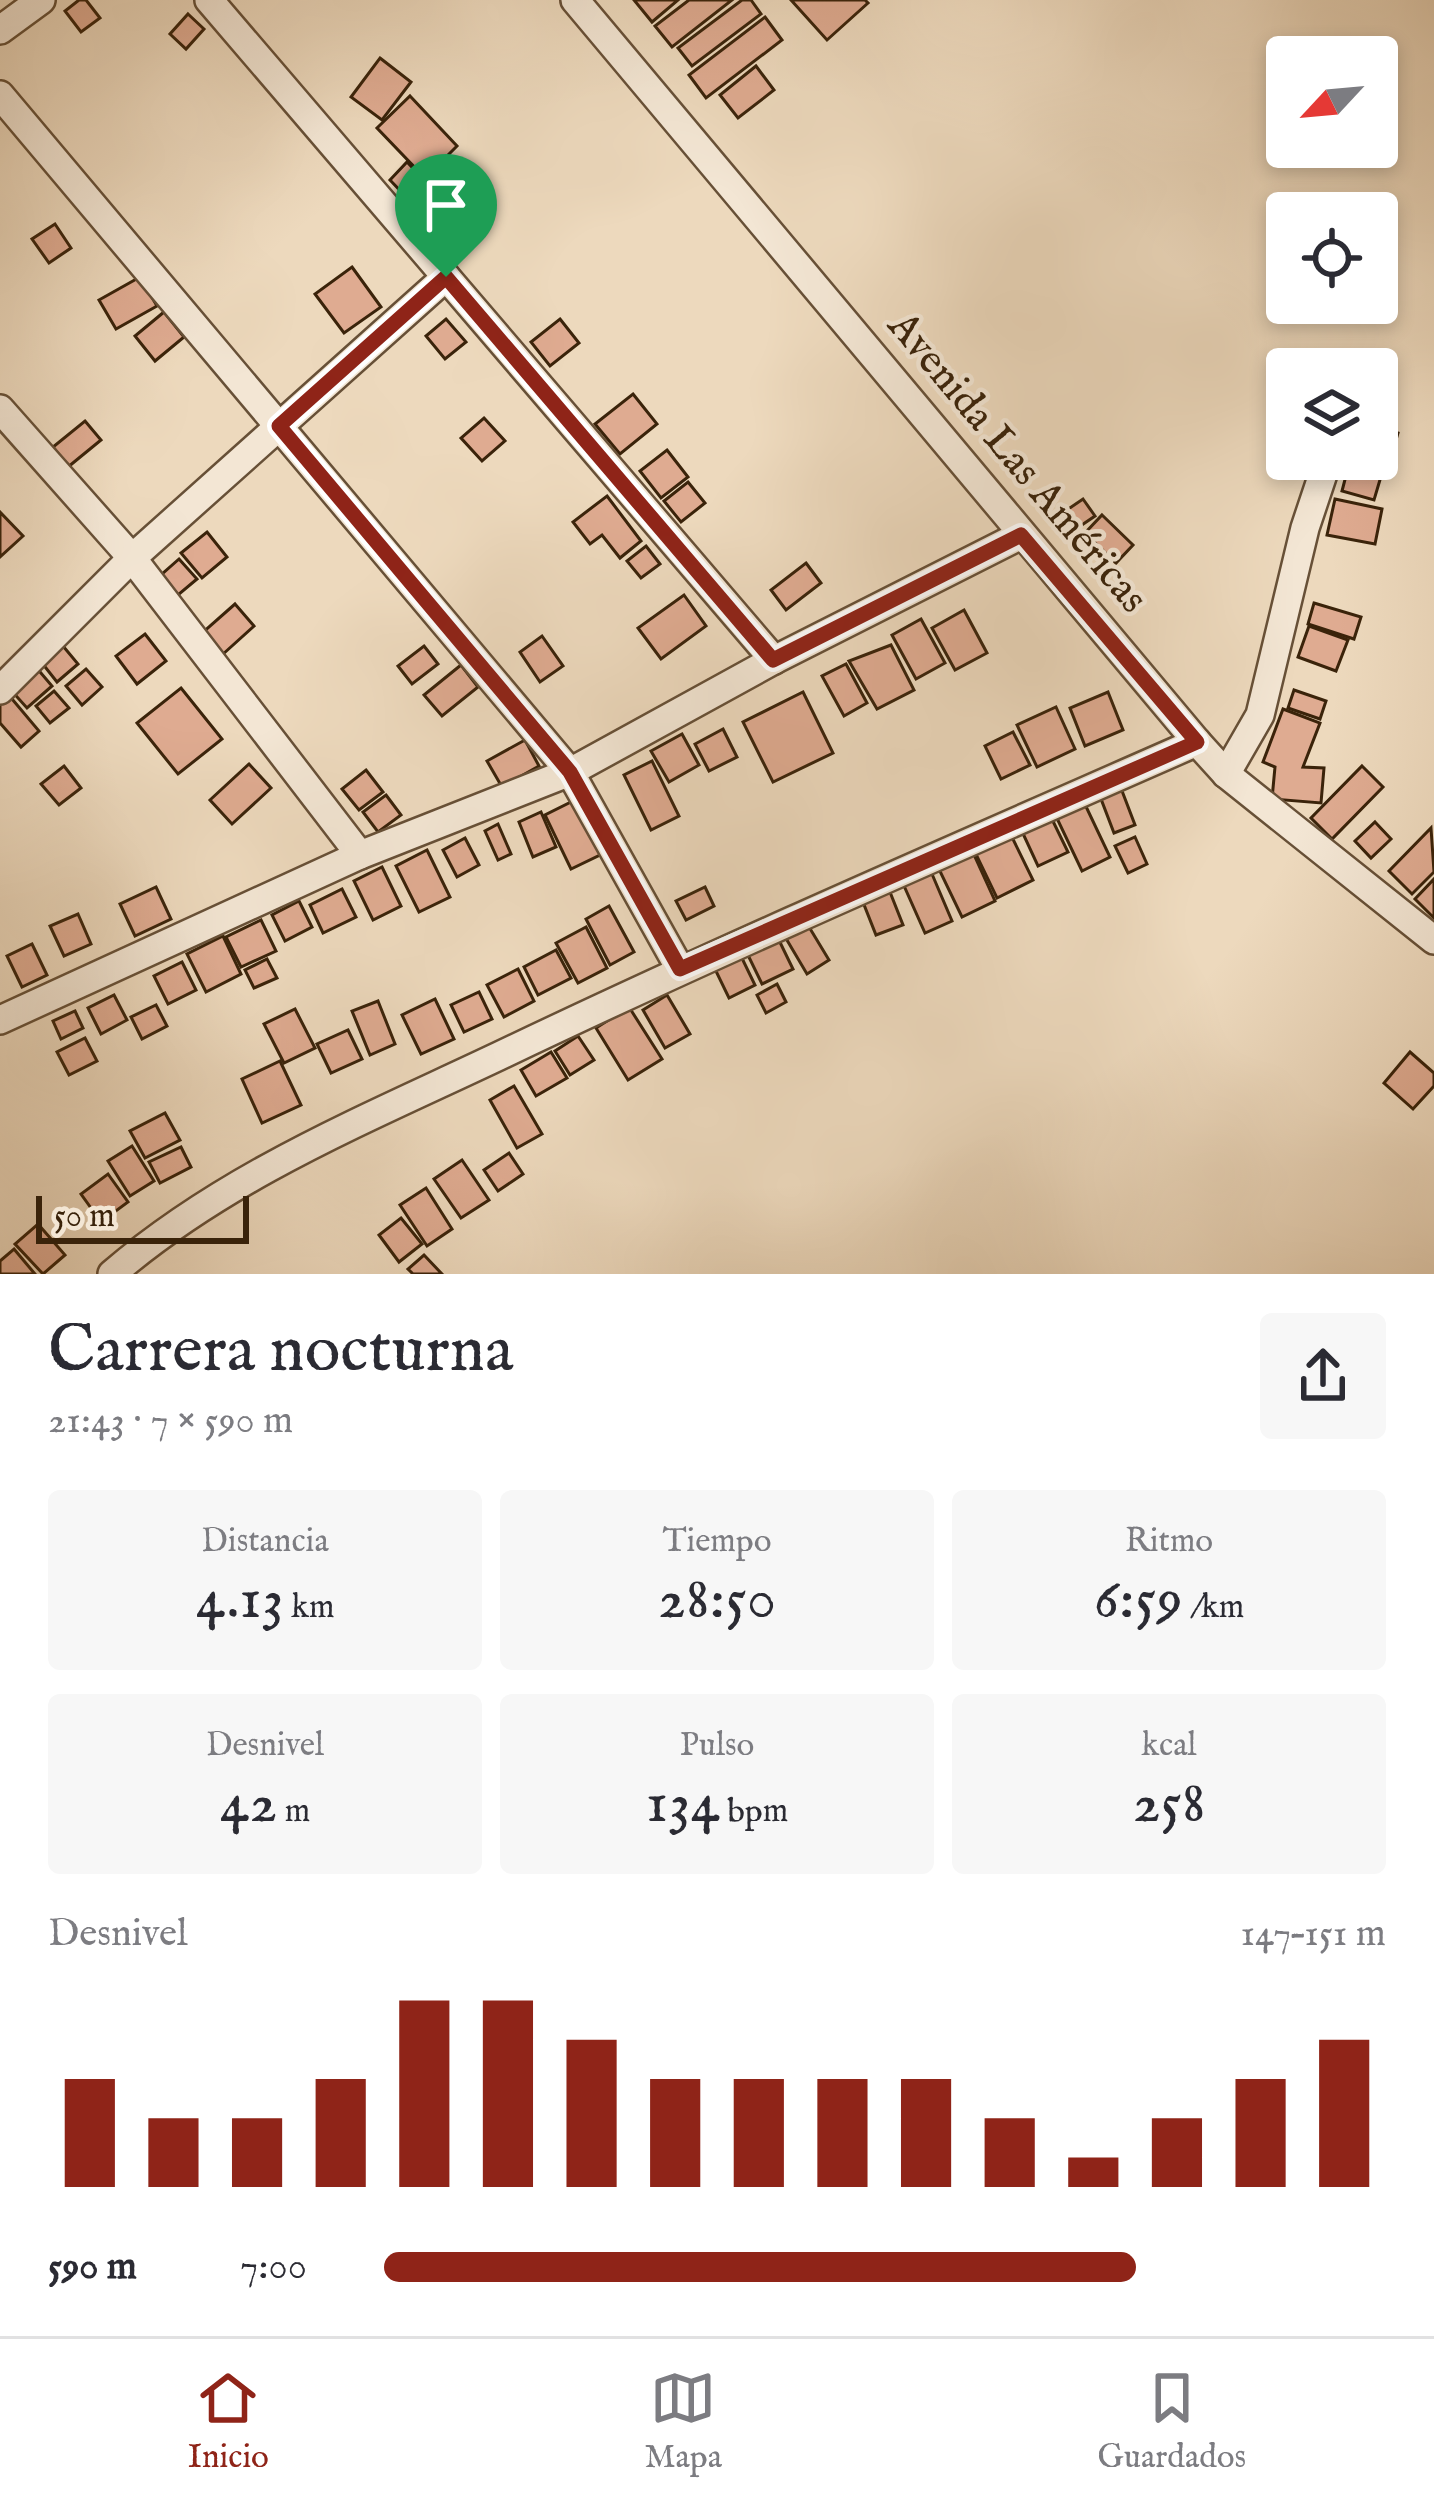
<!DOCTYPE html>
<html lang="es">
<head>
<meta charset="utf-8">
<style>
	:root { --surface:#fff; --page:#f7f7f7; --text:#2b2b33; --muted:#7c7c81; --line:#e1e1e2; --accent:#8f2418 }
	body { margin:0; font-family:"IM FELL English",serif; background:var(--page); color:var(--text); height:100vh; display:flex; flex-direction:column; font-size:45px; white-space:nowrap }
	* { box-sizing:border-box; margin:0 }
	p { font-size:39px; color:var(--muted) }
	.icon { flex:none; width:66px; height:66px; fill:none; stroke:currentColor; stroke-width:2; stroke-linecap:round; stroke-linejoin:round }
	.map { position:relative; height:1274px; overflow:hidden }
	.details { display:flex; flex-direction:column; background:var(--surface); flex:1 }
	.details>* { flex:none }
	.needle { width:78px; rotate:244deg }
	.fabs { position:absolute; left:1266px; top:36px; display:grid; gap:24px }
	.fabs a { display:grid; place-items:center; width:132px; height:132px; border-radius:12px; background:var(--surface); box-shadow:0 6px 18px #0003; font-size:60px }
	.scale { position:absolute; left:36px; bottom:30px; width:213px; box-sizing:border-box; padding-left:12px; border:6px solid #3a230a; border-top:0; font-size:33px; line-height:42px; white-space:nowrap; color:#3a230a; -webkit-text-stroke:9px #f3e6d4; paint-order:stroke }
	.pin { position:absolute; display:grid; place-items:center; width:102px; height:102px; color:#fff; margin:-123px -51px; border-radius:50% 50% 50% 0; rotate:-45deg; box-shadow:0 0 12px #0007 }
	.pin .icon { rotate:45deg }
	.round { display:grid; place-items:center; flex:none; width:126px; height:126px; border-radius:12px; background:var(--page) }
	.head { display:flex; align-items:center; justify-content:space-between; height:204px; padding:0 48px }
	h1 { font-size:66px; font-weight:600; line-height:90px }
	.stats { display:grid; grid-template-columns:repeat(3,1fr); gap:18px; height:204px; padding:12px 48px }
	.stats div { display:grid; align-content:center; border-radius:12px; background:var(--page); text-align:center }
	.stats b { font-size:60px; font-weight:600 }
	.stats small { font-size:33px; font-weight:400 }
	.stats p { font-size:33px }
	.chart { height:336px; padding:24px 48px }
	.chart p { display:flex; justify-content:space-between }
	.chart svg { width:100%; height:216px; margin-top:12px; stroke:var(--accent); stroke-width:6 }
	ul { padding:0 48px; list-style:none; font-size:39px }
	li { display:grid; grid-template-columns:192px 144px 1fr; align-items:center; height:90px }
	li i { height:30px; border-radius:15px; background:var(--accent) }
	.tabs { display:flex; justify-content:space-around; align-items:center; height:168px; border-top:3px solid var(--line); background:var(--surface); font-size:33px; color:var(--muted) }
	.tabs a { display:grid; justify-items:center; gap:6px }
	.tabs .current { color:var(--accent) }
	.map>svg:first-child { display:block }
	.building { fill:#dfab91; stroke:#3a230a; stroke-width:3 }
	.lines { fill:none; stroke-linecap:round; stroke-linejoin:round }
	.minor-casing { stroke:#675037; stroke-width:32 }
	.minor { stroke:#f3e6d4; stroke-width:27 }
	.route-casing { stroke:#fff; stroke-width:24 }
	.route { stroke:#8f2418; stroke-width:15 }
	.labels { text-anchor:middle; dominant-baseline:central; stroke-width:9; stroke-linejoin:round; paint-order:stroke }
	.street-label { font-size:42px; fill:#3a230a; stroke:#f3e6d4 }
</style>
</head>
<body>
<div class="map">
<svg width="1434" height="1274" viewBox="0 0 1434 1274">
	<rect width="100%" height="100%" fill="#edd9bd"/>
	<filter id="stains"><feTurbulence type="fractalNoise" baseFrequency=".00167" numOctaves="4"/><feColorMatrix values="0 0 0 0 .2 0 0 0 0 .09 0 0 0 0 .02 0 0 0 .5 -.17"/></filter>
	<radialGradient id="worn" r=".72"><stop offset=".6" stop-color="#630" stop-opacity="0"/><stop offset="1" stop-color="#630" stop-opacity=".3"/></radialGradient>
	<g class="building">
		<path d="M79 0H86L100 18 81 32 65 11Z"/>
		<path d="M634 0H678L652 22Z"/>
		<path d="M689 0H732L672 47 655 26Z"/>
		<path d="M742 0H751L761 14 692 66 678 48Z"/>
		<path d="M791 0H865L868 3 827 40Z"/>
		<path d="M188 14 204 29 186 49 170 34Z"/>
		<path d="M765 17 782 40 706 98 689 75Z"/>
		<path d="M380 58 411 82 382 120 351 97Z"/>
		<path d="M756 66 774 90 738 118 720 95Z"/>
		<path d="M410 96 457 146 425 178 377 128Z"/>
		<path d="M407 162 427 183 409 200 390 180Z"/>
		<path d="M439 183 459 206 437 226 417 202Z"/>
		<path d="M55 224 71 248 49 263 32 239Z"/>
		<path d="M352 267 381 307 344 333 315 294Z"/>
		<path d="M140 277 157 306 116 329 99 300Z"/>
		<path d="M164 312 184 337 155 361 135 336Z"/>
		<path d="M446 319 466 342 445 359 426 336Z"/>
		<path d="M560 319 579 343 550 366 531 342Z"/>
		<path d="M633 394 657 424 620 454 595 424Z"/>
		<path d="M484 418 505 441 482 461 461 438Z"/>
		<path d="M85 421 101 440 68 467 53 447Z"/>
		<path d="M1377 426 1398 433 1388 468 1358 459H1377Z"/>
		<path d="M667 450 688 477 661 498 640 471Z"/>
		<path d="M1349 464 1382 473 1374 500 1342 491Z"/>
		<path d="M688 482 705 503 681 522 664 501Z"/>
		<path d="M607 496 641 541 620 558 602 535 590 544 573 522Z"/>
		<path d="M1083 499 1095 516 1073 531 1061 514Z"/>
		<path d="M1335 499 1382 509 1375 544 1327 535Z"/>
		<path d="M0 512 23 536 0 557Z"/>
		<path d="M1102 515 1133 545 1116 563 1085 533Z"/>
		<path d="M207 532 227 557 202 578 181 553Z"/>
		<path d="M646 546 660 564 641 578 627 561Z"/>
		<path d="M179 559 197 579 178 595 161 575Z"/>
		<path d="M806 563 821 583 786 610 771 590Z"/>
		<path d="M684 595 706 626 661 659 638 628Z"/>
		<path d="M1314 603 1361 617 1354 639 1308 624Z"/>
		<path d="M235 604 254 626 222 655 202 633Z"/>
		<path d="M964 610 987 653 955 670 932 628Z"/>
		<path d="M921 619 945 663 916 679 892 635Z"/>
		<path d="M1309 626 1348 640 1336 671 1298 657Z"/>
		<path d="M145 634 166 661 137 684 116 656Z"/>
		<path d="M542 636 563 666 540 682 520 652Z"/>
		<path d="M58 640 78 664 57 682 38 658Z"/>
		<path d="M891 645 914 690 877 709 849 661Z"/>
		<path d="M424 646 438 664 412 684 398 666Z"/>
		<path d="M846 664 867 703 844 716 822 676Z"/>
		<path d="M461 665 478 687 442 716 424 695Z"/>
		<path d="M35 666 52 686 27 708 9 688Z"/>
		<path d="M86 669 102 687 82 705 66 686Z"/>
		<path d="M181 688 222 739 178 774 137 723Z"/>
		<path d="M1294 690 1326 701 1320 719 1288 708Z"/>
		<path d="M54 691 69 708 50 723 36 706Z"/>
		<path d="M803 692 833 753 773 782 743 722Z"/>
		<path d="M1108 692 1123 730 1085 746 1070 708Z"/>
		<path d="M7 693 39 731 21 747 0 723V699Z"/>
		<path d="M1056 707 1075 749 1037 767 1017 725Z"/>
		<path d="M1283 709 1320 723 1303 767 1324 768 1321 803 1272 799 1275 767 1263 762Z"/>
		<path d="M723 729 737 757 709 771 695 744Z"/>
		<path d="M1013 732 1030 765 1001 779 985 746Z"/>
		<path d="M682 734 699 765 669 782 651 751Z"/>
		<path d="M525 740 539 766 502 787 487 761Z"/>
		<path d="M652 761 679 816 651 830 624 775Z"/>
		<path d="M249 764 271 788 232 824 210 800Z"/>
		<path d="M64 766 81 788 59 805 41 784Z"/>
		<path d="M1362 766 1383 787 1332 839 1311 818Z"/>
		<path d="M366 770 383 792 359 810 342 789Z"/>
		<path d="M1119 783 1135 825 1114 833 1098 791Z"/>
		<path d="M386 795 401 815 378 832 363 812Z"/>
		<path d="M1081 796 1110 857 1082 871 1053 810Z"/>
		<path d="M575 800 602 854 571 869 545 815Z"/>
		<path d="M1048 811 1068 852 1038 866 1019 825Z"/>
		<path d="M541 812 556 847 533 857 519 822Z"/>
		<path d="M1375 822 1391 839 1371 858 1355 841Z"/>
		<path d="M498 824 511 854 498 860 485 831Z"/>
		<path d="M1431 828 1434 872 1412 894 1389 871Z"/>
		<path d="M1008 829 1033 880 997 898 972 846Z"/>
		<path d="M1135 837 1147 864 1128 873 1115 846Z"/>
		<path d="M465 838 479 865 457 877 443 850Z"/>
		<path d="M970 846 995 901 962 917 936 863Z"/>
		<path d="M427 850 450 897 419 912 396 866Z"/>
		<path d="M382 867 401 906 373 920 354 881Z"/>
		<path d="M929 867 952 921 925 933 901 879Z"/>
		<path d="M1434 879V918L1415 899Z"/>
		<path d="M156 887 171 919 135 936 120 904Z"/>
		<path d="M705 887 714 906 686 920 676 901Z"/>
		<path d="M888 887 903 925 876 935 861 897Z"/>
		<path d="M342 889 356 917 323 933 310 905Z"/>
		<path d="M299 901 312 927 285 941 272 915Z"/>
		<path d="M609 906 634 952 610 965 586 919Z"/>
		<path d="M78 914 91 944 64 956 50 926Z"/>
		<path d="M803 917 829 960 807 974 781 930Z"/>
		<path d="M261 920 276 951 241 967 226 937Z"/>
		<path d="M586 927 607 968 578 983 556 943Z"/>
		<path d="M775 932 793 969 762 984 744 947Z"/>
		<path d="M223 936 241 974 206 992 187 954Z"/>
		<path d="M32 944 47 975 22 987 7 956Z"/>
		<path d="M556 950 571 978 538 995 524 967Z"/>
		<path d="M738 950 755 985 729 998 712 963Z"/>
		<path d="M267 959 277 978 254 988 245 970Z"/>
		<path d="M182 962 196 990 168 1004 154 976Z"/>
		<path d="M518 969 534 1001 504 1017 487 985Z"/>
		<path d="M777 984 786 1002 766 1013 757 995Z"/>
		<path d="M479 992 492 1019 464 1032 451 1005Z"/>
		<path d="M114 995 127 1020 101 1034 88 1008Z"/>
		<path d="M667 995 690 1034 665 1048 643 1010Z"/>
		<path d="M435 999 454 1039 421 1054 402 1015Z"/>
		<path d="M378 1001 395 1044 370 1055 352 1011Z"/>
		<path d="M156 1005 167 1026 142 1039 131 1017Z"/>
		<path d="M629 1007 662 1059 628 1080 596 1028Z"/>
		<path d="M295 1009 315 1048 284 1063 264 1024Z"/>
		<path d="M75 1011 83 1028 61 1039 53 1021Z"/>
		<path d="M348 1030 362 1059 331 1073 317 1044Z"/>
		<path d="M578 1036 594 1060 570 1075 555 1051Z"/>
		<path d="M85 1038 97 1061 69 1075 57 1052Z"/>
		<path d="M551 1052 567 1078 536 1096 521 1070Z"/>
		<path d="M1410 1052 1434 1073V1086L1413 1109 1384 1083Z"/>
		<path d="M280 1061 301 1105 262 1123 242 1079Z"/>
		<path d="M514 1086 542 1134 517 1148 490 1100Z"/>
		<path d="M165 1113 180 1140 145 1158 130 1131Z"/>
		<path d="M132 1146 154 1181 130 1196 108 1161Z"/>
		<path d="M181 1147 191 1167 160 1183 149 1162Z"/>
		<path d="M509 1153 523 1174 498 1191 484 1170Z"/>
		<path d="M462 1160 489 1200 461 1218 434 1179Z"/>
		<path d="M108 1174 128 1202 101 1222 81 1194Z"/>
		<path d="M426 1188 452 1229 427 1246 400 1205Z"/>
		<path d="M401 1218 422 1244 399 1262 379 1235Z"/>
		<path d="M38 1224 65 1255 43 1274 15 1244Z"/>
		<path d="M14 1249 35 1274H0V1261Z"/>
		<path d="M424 1255 442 1274H413L408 1269Z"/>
	</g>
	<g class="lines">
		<g class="minor-casing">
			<g id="minor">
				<path d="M209 0 774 660"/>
				<path d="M575 0 1197 742 1226 774 1434 940"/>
				<path d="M0 30 41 0"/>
				<path d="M0 95 570 772 680 969"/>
				<path d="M0 409 132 558 360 855"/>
				<path d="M0 690 132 558 446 277"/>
				<path d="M1226 774 1260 715 1305 528 1328 459"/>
				<path d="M0 1020 360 855 570 772 774 660 1021 535"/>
				<path d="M112 1274C226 1176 364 1120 499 1056 729 946 963 845 1197 742"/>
			</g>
		</g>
		<use href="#minor" class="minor"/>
	</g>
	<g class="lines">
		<g class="route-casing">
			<path id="route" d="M446 277 773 660 1021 535 1197 742 680 969 570 772 279 426Z"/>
		</g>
		<use href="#route" class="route"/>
	</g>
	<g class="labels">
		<g class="street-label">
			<text transform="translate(1017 463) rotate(50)">Avenida Las Américas</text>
		</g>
	</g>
	<rect width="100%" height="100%" filter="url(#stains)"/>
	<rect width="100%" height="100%" fill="url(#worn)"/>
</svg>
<div class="fabs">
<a><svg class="needle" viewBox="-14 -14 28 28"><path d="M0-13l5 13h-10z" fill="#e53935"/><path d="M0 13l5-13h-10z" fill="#7c7c81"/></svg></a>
<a><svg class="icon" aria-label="locate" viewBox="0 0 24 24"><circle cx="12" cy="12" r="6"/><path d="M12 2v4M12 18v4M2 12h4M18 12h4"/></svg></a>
<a><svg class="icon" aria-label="layers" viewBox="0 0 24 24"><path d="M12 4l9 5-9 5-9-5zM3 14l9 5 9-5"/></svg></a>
</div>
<div class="scale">50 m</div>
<div class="pin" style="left:446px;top:277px;background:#1e9e55"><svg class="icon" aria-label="arrive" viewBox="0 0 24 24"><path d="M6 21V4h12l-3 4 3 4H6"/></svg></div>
</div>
<section class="details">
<div class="head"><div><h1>Carrera nocturna</h1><p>21:43 · 7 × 590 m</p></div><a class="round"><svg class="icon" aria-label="share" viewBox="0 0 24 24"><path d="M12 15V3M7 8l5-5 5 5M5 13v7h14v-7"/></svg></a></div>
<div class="stats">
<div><p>Distancia</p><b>4.13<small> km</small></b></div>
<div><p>Tiempo</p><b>28:50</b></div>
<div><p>Ritmo</p><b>6:59<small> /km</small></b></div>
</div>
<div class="stats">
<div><p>Desnivel</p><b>42<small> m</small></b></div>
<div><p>Pulso</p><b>134<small> bpm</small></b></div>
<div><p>kcal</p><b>258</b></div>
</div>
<div class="chart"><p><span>Desnivel</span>147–151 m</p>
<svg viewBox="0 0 160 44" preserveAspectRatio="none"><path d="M5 44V22M15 44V30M25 44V30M35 44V22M45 44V6M55 44V6M65 44V14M75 44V22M85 44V22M95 44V22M105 44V22M115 44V30M125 44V38M135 44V30M145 44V22M155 44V14"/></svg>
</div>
<ul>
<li><b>590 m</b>7:00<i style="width:75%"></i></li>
</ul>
</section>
<nav class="tabs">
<a class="current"><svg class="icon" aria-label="home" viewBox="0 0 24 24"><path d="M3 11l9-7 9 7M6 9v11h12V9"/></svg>Inicio</a>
<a><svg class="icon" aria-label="map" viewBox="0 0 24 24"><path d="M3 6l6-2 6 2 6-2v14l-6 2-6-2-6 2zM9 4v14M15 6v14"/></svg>Mapa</a>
<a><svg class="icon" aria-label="saved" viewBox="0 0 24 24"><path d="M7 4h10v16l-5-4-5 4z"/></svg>Guardados</a>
</nav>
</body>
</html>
